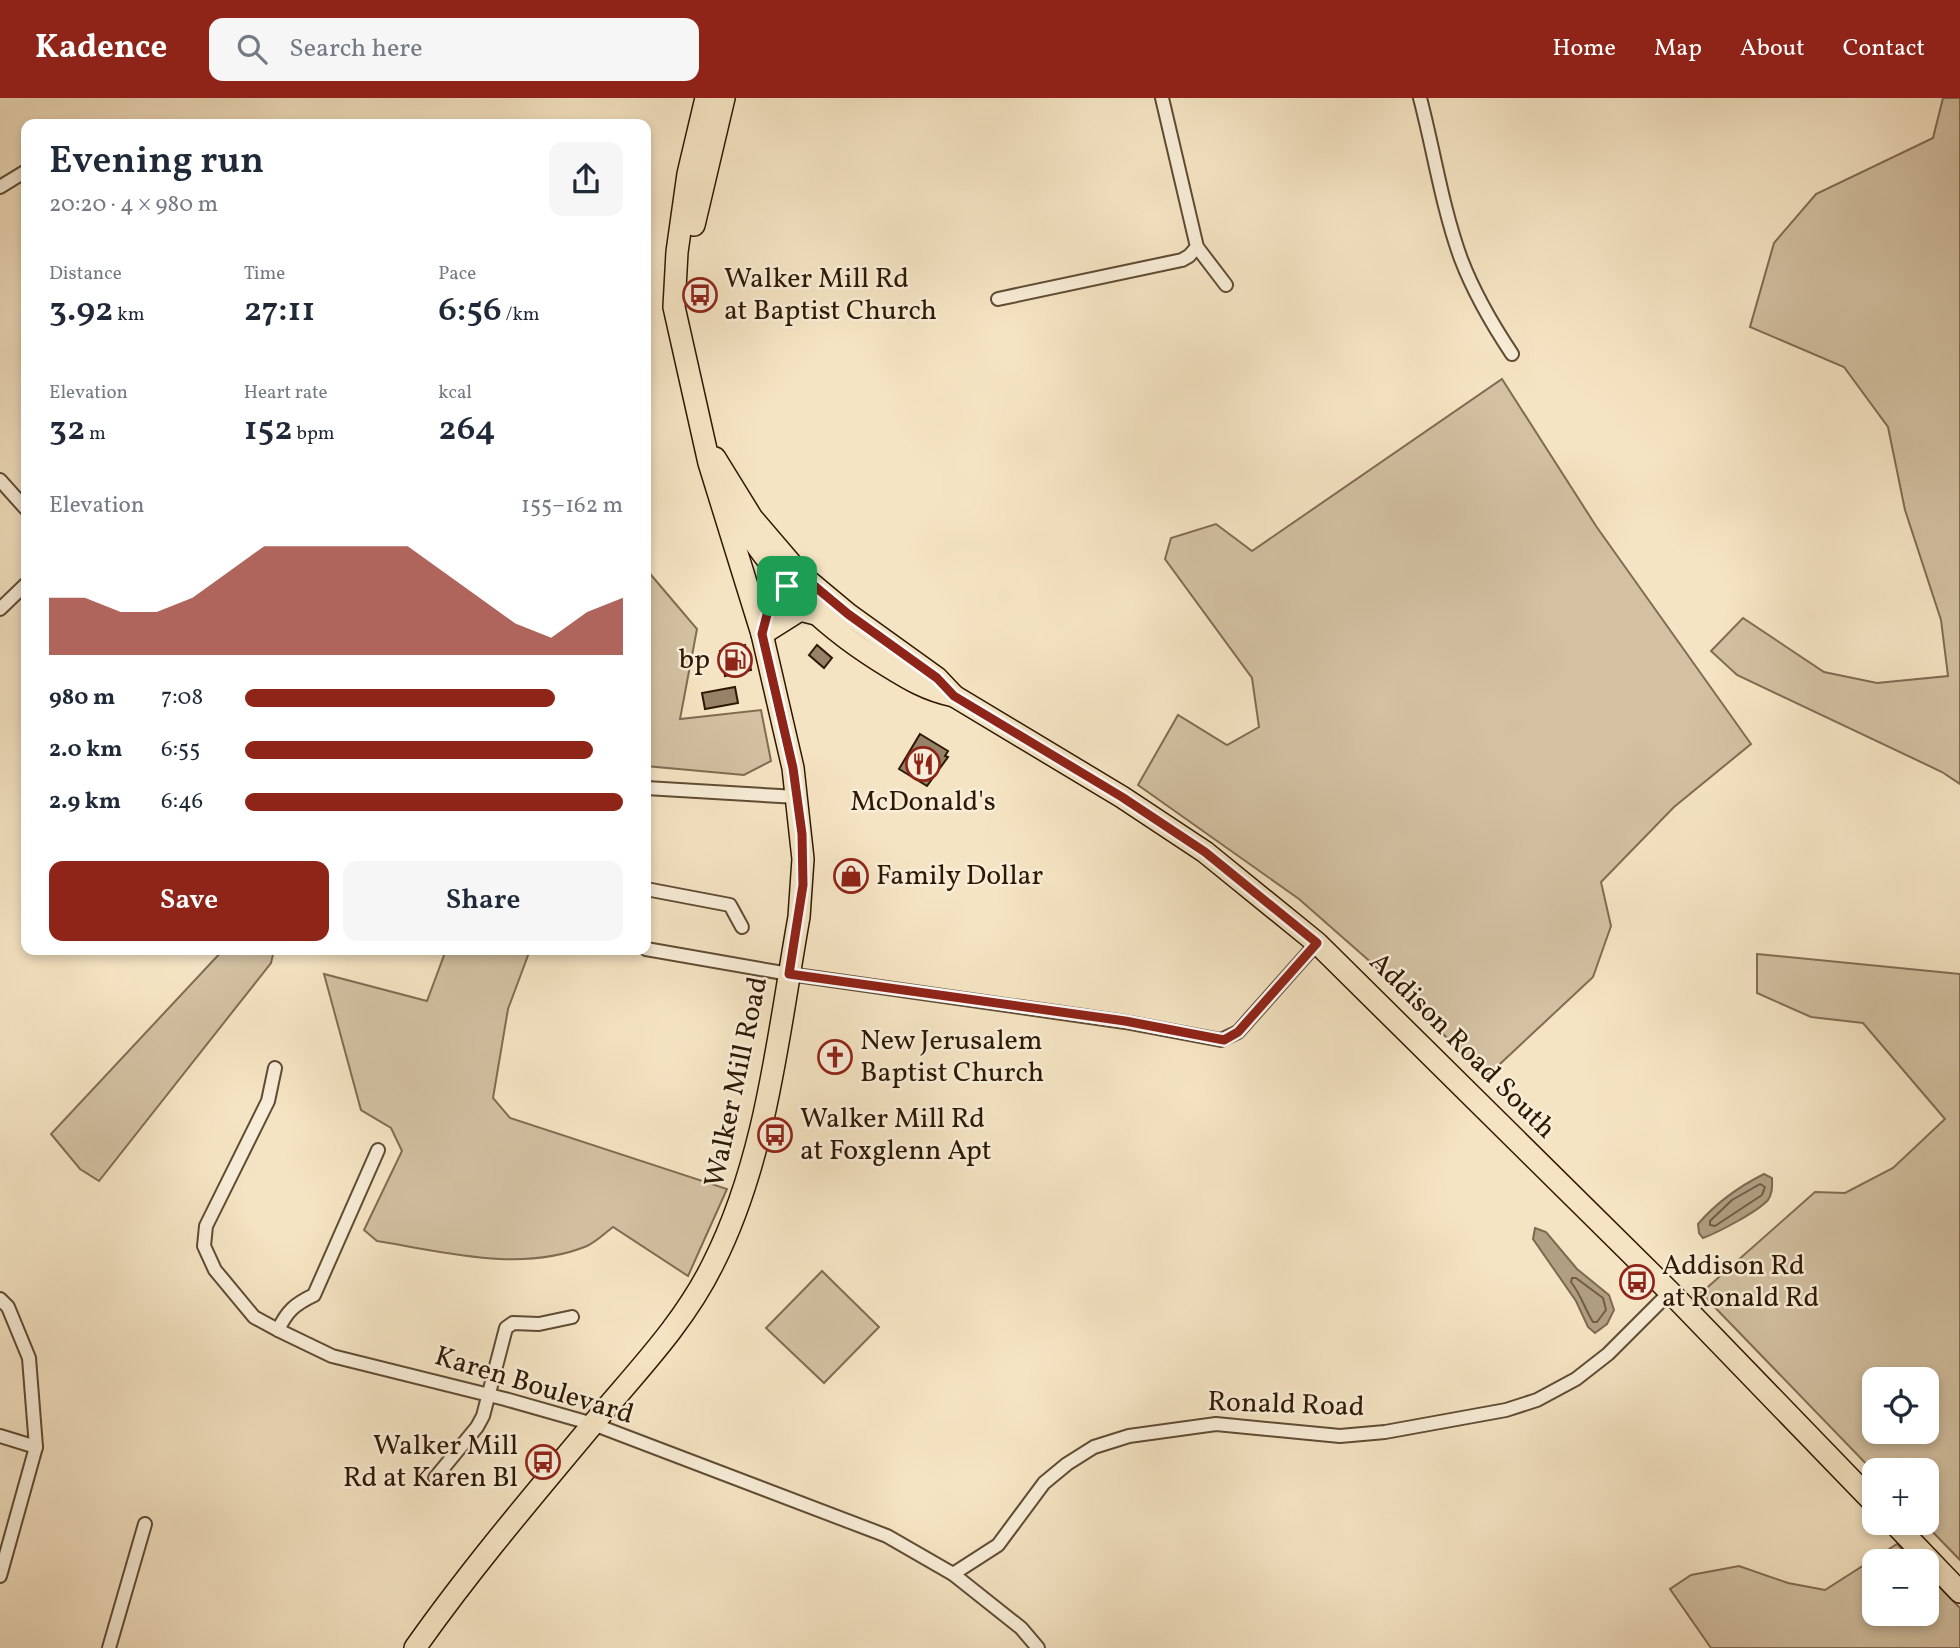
<!DOCTYPE html>
<html lang="en">
<head>
<meta charset="utf-8">
<style>
	:root { --surface:#fff; --page:#f6f6f7; --text:#1f2937; --muted:#747a83; --accent:#8f2418 }
	body { margin:0; font-family:Vollkorn,serif; background:var(--page); color:var(--text); height:100vh; display:flex; flex-direction:column; font-size:26px; white-space:nowrap }
	* { box-sizing:border-box; margin:0 }
	p { font-size:23px; color:var(--muted) }
	.icon { flex:none; width:38px; height:38px; fill:none; stroke:currentColor; stroke-width:2; stroke-linecap:round; stroke-linejoin:round }
	.map { position:relative; flex:1; overflow:hidden }
	.panel { position:absolute; left:21px; top:21px; width:630px; height:836px; display:flex; flex-direction:column; background:var(--surface); border-radius:14px; box-shadow:0 4px 10px #0003 }
	.panel>* { flex:none }
	.tools { position:absolute; left:1862px; top:1269px; display:grid; gap:14px }
	.tools a { display:grid; place-items:center; width:77px; height:77px; border-radius:14px; background:var(--surface); box-shadow:0 4px 10px #0003; font-size:35px }
	.pin { position:absolute; display:grid; place-items:center; width:60px; height:60px; color:#fff; margin:-30px; border-radius:14px; box-shadow:0 4px 10px #0006 }
	.round { display:grid; place-items:center; flex:none; width:74px; height:74px; border-radius:14px; background:var(--page) }
	.head { display:flex; align-items:center; justify-content:space-between; height:119px; padding:0 28px }
	h1 { font-size:38px; font-weight:600; line-height:52px }
	.stats { display:grid; grid-template-columns:repeat(3,1fr); gap:10px; height:119px; padding:7px 28px }
	.stats div { display:grid; align-content:center }
	.stats b { font-size:35px; font-weight:600 }
	.stats small { font-size:19px; font-weight:400 }
	.stats p { font-size:19px }
	.chart { height:196px; padding:14px 28px }
	.chart p { display:flex; justify-content:space-between }
	.chart svg { width:100%; height:126px; margin-top:7px; fill:var(--accent); opacity:.7 }
	.button { display:flex; gap:14px; margin-top:auto; padding:14px 28px }
	.button a { flex:1; height:80px; border-radius:14px; background:var(--accent); color:#fff; font-size:28px; font-weight:600; line-height:80px; text-align:center }
	.button a+a { background:var(--page); color:var(--text) }
	ul { padding:0 28px; list-style:none; font-size:23px }
	li { display:grid; grid-template-columns:112px 84px 1fr; align-items:center; height:52px }
	li i { height:18px; border-radius:9px; background:var(--accent) }
	header { display:flex; align-items:center; gap:42px; box-sizing:border-box; height:98px; padding:0 35px; background:var(--accent); color:#fff }
	header strong { font-size:33px }
	nav { display:flex; gap:38px; margin-inline-start:auto; font-size:24px }
	.search { width:490px; height:63px; background:var(--page); display:flex; align-items:center; gap:18px; box-sizing:border-box; padding:0 24px; border-radius:14px; color:var(--muted); font-size:26px }
	.map>svg:first-child { display:block }
	.green { fill:#d3c1a2; stroke:#806c52; stroke-width:2; fill-rule:evenodd }
	.water { fill:#b19f82; stroke:#7d694f; stroke-width:2 }
	.lines { fill:none; stroke-linecap:round; stroke-linejoin:round }
	.shore { stroke:#705c42; stroke-width:2 }
	.building { fill:#958267; stroke:#2e1803; stroke-width:2 }
	.street-casing { stroke:#604b33; stroke-width:16 }
	.primary-casing { stroke:#2e1803; stroke-width:24 }
	.street { stroke:#f8edd8; stroke-width:12 }
	.primary { stroke:#f5e4c3; stroke-width:21 }
	.route-casing { stroke:#fff; stroke-width:14 }
	.route { stroke:#8f2418; stroke-width:9 }
	.labels { text-anchor:middle; dominant-baseline:central; stroke-width:5; stroke-linejoin:round; paint-order:stroke }
	.poi-label { font-size:28px; fill:#2e1803; stroke:#f8edd8; text-anchor:start }
	.street-label { font-size:28px; fill:#2e1803; stroke:#f8edd8 }
</style>
</head>
<body>
<header>
<strong>Kadence</strong>
<div class="search"><svg class="icon" aria-label="search" viewBox="0 0 24 24"><circle cx="10" cy="10" r="6"/><path d="M15 15l6 6"/></svg>Search here</div>
<nav><a>Home</a><a>Map</a><a>About</a><a>Contact</a></nav>
</header>
<div class="map">
<svg width="1960" height="1550" viewBox="0 0 1960 1550">
	<rect width="100%" height="100%" fill="#f5e4c3"/>
	<filter id="stains"><feTurbulence type="fractalNoise" baseFrequency=".00286" numOctaves="4"/><feColorMatrix values="0 0 0 0 .2 0 0 0 0 .09 0 0 0 0 .02 0 0 0 .5 -.17"/></filter>
	<radialGradient id="worn" r=".72"><stop offset=".6" stop-color="#630" stop-opacity="0"/><stop offset="1" stop-color="#630" stop-opacity=".3"/></radialGradient>
	<g class="green">
		<path d="M1943 0H1960V686L1942 674 1737 577 1711 553 1743 520 1824 574 1877 585 1948 578 1941 522 1905 412 1888 329 1844 269 1750 229 1774 145 1816 96 1933 40Z"/>
		<path d="M1502 281 1596 428 1751 646 1674 709 1601 784 1611 828 1593 879 1486 979 1374 867 1299 801 1138 687 1178 617 1227 647 1259 629 1252 580 1165 461 1171 440 1216 426 1252 453Z"/>
		<path d="M646 471 697 531 680 621 761 612 771 663 744 677 646 668Z"/>
		<path d="M223 852H274L271 865 99 1083 80 1071 51 1036Z"/>
		<path d="M446 852H530L508 911 493 1000 510 1020 727 1091 688 1178 613 1129C605 1135 596 1144 587 1148 521 1175 445 1154 377 1143L364 1132 402 1053 391 1030 361 1012 324 876 427 903Z"/>
		<path d="M1757 856 1960 876V1462L1924 1425 1927 1424V1372L1874 1374 1701 1195 1815 1094 1845 1095 1893 1070 1945 1021 1863 925 1811 919 1757 895ZM1874 1281H1927V1334H1874Z"/>
		<path d="M822 1173 879 1229 824 1285 766 1230Z"/>
		<path d="M1897 1446 1914 1463H1874V1516H1927V1476L1960 1510V1550H1711L1670 1491 1691 1477 1739 1468 1788 1485 1825 1492Z"/>
	</g>
	<g class="water">
		<path d="M1764 1076 1772 1080C1772 1087 1773 1095 1768 1102 1757 1114 1719 1134 1703 1140L1699 1135 1698 1126C1717 1104 1738 1089 1764 1076Z"/>
		<path d="M1535 1130 1546 1134 1577 1171 1609 1197 1614 1212 1607 1226 1595 1235 1588 1229 1576 1203 1533 1141Z"/>
	</g>
	<g class="lines">
		<g class="shore">
			<path d="M1760 1086 1765 1089 1762 1097 1715 1128 1710 1127V1123L1732 1102Z"/>
			<path d="M1572 1180H1576L1603 1200 1606 1212 1597 1224H1593C1585 1211 1581 1197 1571 1184Z"/>
		</g>
	</g>
	<g class="building">
		<path d="M745 547 751 572 725 578 720 553Z"/>
		<path d="M817 547 832 560 824 570 809 557Z"/>
		<path d="M735 589 738 605 705 611 702 595Z"/>
		<path d="M920 636 948 653 945 658 948 659 927 688 899 671Z"/>
	</g>
	<g class="lines">
		<g class="street-casing">
			<g id="street">
				<path d="M1162 0 1197 149 1226 187"/>
				<path d="M1420 0C1434 53 1442 109 1461 161 1474 195 1492 226 1512 256"/>
				<path d="M0 89 26 73"/>
				<path d="M998 201 1182 162 1189 158 1197 149"/>
				<path d="M0 382 26 411"/>
				<path d="M0 511 26 486"/>
				<path d="M646 690 797 699"/>
				<path d="M646 791 730 807 742 829"/>
				<path d="M646 851 789 876 1125 924 1221 942 1238 934 1317 845"/>
				<path d="M275 970 268 1003 206 1128 204 1148 215 1172 254 1219 278 1232 332 1258 505 1301 593 1326 887 1438 953 1476 1021 1530 1038 1550"/>
				<path d="M0 1201 8 1209 29 1260 36 1349 0 1478"/>
				<path d="M278 1232C287 1213 295 1206 314 1197L378 1052"/>
				<path d="M0 1338 36 1349"/>
				<path d="M435 1380 477 1329 483 1318 506 1230 513 1225 539 1226 572 1219"/>
				<path d="M953 1476 998 1447 1044 1385 1067 1366 1094 1349 1129 1338 1216 1326 1340 1338 1385 1334 1506 1312 1537 1302 1576 1281 1608 1256 1670 1194"/>
				<path d="M109 1550 145 1426"/>
			</g>
		</g>
		<g class="primary-casing">
			<g id="primary">
				<path d="M694 127 724 0"/>
				<path d="M715 360 752 420 800 476 848 516 937 580 954 598"/>
				<path d="M732 410C773 477 815 523 881 564 907 580 925 592 954 598L1122 699 1205 754 1317 845 1670 1194 1874 1405"/>
				<path d="M763 534 770 505 796 480"/>
				<path d="M762 536 800 512 816 516"/>
				<path d="M1893 1424 1960 1494"/>
				<path d="M415 1550C470 1472 532 1399 593 1326 636 1274 683 1227 713 1166 767 1059 778 936 799 819L803 761 793 670 762 536 709 365 674 209 677 154 688 76 706 0"/>
			</g>
		</g>
		<use href="#street" class="street"/>
		<use href="#primary" class="primary"/>
	</g>
	<g class="lines">
		<g class="route-casing">
			<path id="route" d="M800 476 848 516 937 580 954 598 1122 699 1205 754 1317 845 1238 934 1224 942 1125 923 789 876 803 787 802 736 793 670 762 536 770 505Z"/>
		</g>
		<use href="#route" class="route"/>
	</g>
	<defs>
		<g id="bus-ring" transform="scale(1.75)"><circle r="9.5" fill="#f8edd8" stroke="#8f2418" stroke-width="1.5"/><path d="M-5-6H5V4H4V6H2V4H-2V6H-4V4H-5ZM-3.5-4V0h7V-4ZM-3.5 1.2v1.5H-2V1.2ZM2 1.2v1.5H3.5V1.2Z" fill="#8f2418"/></g>
		<g id="fuel-ring" transform="scale(1.75)"><circle r="9.5" fill="#f8edd8" stroke="#8f2418" stroke-width="1.5"/><path d="M-5.5-6h7V0h2V4h1.3V-2.5L3-4.5l.8-.8L6-3V5H2.5V1h-1V6h-7ZM-4.2-4.7v3.2H.2V-4.7Z" fill="#8f2418"/></g>
		<g id="restaurant-ring" transform="scale(1.75)"><circle r="9.5" fill="#f8edd8" stroke="#8f2418" stroke-width="1.5"/><path d="M-5-6h1v4h1v-4h1v4h1v-4h1v5L-1.5 .5V6h-2V.5L-5-1ZM5-6V6H3V1.5H1.5Q1.5-4 5-6Z" fill="#8f2418"/></g>
		<g id="shop-ring" transform="scale(1.75)"><circle r="9.5" fill="#f8edd8" stroke="#8f2418" stroke-width="1.5"/><path d="M-5-2.5h2.3a2.7 3.5 0 0 1 5.4 0H5L5.5 6h-11ZM-1.5-2.5h3a1.5 2.3 0 0 0-3 0Z" fill="#8f2418"/></g>
		<g id="church-ring" transform="scale(1.75)"><circle r="9.5" fill="#f8edd8" stroke="#8f2418" stroke-width="1.5"/><path d="M-1.2-6h2.4v3.5h3.3v2.4h-3.3V6h-2.4V-.1h-3.3v-2.4h3.3Z" fill="#8f2418"/></g>
	</defs>
	<g fill-rule="evenodd">
		<use href="#bus-ring" x="700" y="197"/>
		<use href="#fuel-ring" x="735" y="562"/>
		<use href="#restaurant-ring" x="923" y="666"/>
		<use href="#shop-ring" x="851" y="778"/>
		<use href="#church-ring" x="835" y="959"/>
		<use href="#bus-ring" x="775" y="1037"/>
		<use href="#bus-ring" x="1637" y="1184"/>
		<use href="#bus-ring" x="543" y="1364"/>
	</g>
	<g class="labels">
		<g class="poi-label">
			<text x="724" y="181">Walker Mill Rd<tspan x="724" dy="32">at Baptist Church</tspan></text>
			<text x="710" y="562" text-anchor="end">bp</text>
			<text x="923" y="704" text-anchor="middle">McDonald's</text>
			<text x="876" y="778">Family Dollar</text>
			<text x="860" y="943">New Jerusalem<tspan x="860" dy="32">Baptist Church</tspan></text>
			<text x="800" y="1021">Walker Mill Rd<tspan x="800" dy="32">at Foxglenn Apt</tspan></text>
			<text x="1662" y="1168">Addison Rd<tspan x="1662" dy="32">at Ronald Rd</tspan></text>
			<text x="518" y="1348" text-anchor="end">Walker Mill<tspan x="518" dy="32">Rd at Karen Bl</tspan></text>
		</g>
		<g class="street-label">
			<text transform="translate(1462 948) rotate(45)">Addison Road South</text>
			<text transform="translate(737 984) rotate(-78)">Walker Mill Road</text>
			<text transform="translate(534 1288) rotate(17)">Karen Boulevard</text>
			<text transform="translate(1286 1307) rotate(2)">Ronald Road</text>
		</g>
	</g>
	<rect width="100%" height="100%" filter="url(#stains)"/>
	<rect width="100%" height="100%" fill="url(#worn)"/>
</svg>
<div class="tools">
<a><svg class="icon" aria-label="locate" viewBox="0 0 24 24"><circle cx="12" cy="12" r="6"/><path d="M12 2v4M12 18v4M2 12h4M18 12h4"/></svg></a>
<a>+</a>
<a>−</a>
</div>
<div class="pin" style="left:787px;top:488px;background:#1e9e55"><svg class="icon" aria-label="arrive" viewBox="0 0 24 24"><path d="M6 21V4h12l-3 4 3 4H6"/></svg></div>
<section class="panel">
<div class="head"><div><h1>Evening run</h1><p>20:20 · 4 × 980 m</p></div><a class="round"><svg class="icon" aria-label="share" viewBox="0 0 24 24"><path d="M12 15V3M7 8l5-5 5 5M5 13v7h14v-7"/></svg></a></div>
<div class="stats">
<div><p>Distance</p><b>3.92<small> km</small></b></div>
<div><p>Time</p><b>27:11</b></div>
<div><p>Pace</p><b>6:56<small> /km</small></b></div>
</div>
<div class="stats">
<div><p>Elevation</p><b>32<small> m</small></b></div>
<div><p>Heart rate</p><b>152<small> bpm</small></b></div>
<div><p>kcal</p><b>264</b></div>
</div>
<div class="chart"><p><span>Elevation</span>155–162 m</p>
<svg viewBox="0 0 160 44" preserveAspectRatio="none"><path d="M0 44V24L10 24L20 29L30 29L40 24L50 15L60 6L70 6L80 6L90 6L100 6L110 15L120 24L130 33L140 38L150 29L160 24V44z"/></svg>
</div>
<ul>
<li><b>980 m</b>7:08<i style="width:82%"></i></li>
<li><b>2.0 km</b>6:55<i style="width:92%"></i></li>
<li><b>2.9 km</b>6:46<i style="width:100%"></i></li>
</ul>
<div class="button"><a>Save</a><a>Share</a></div>
</section>
</div>
</body>
</html>
